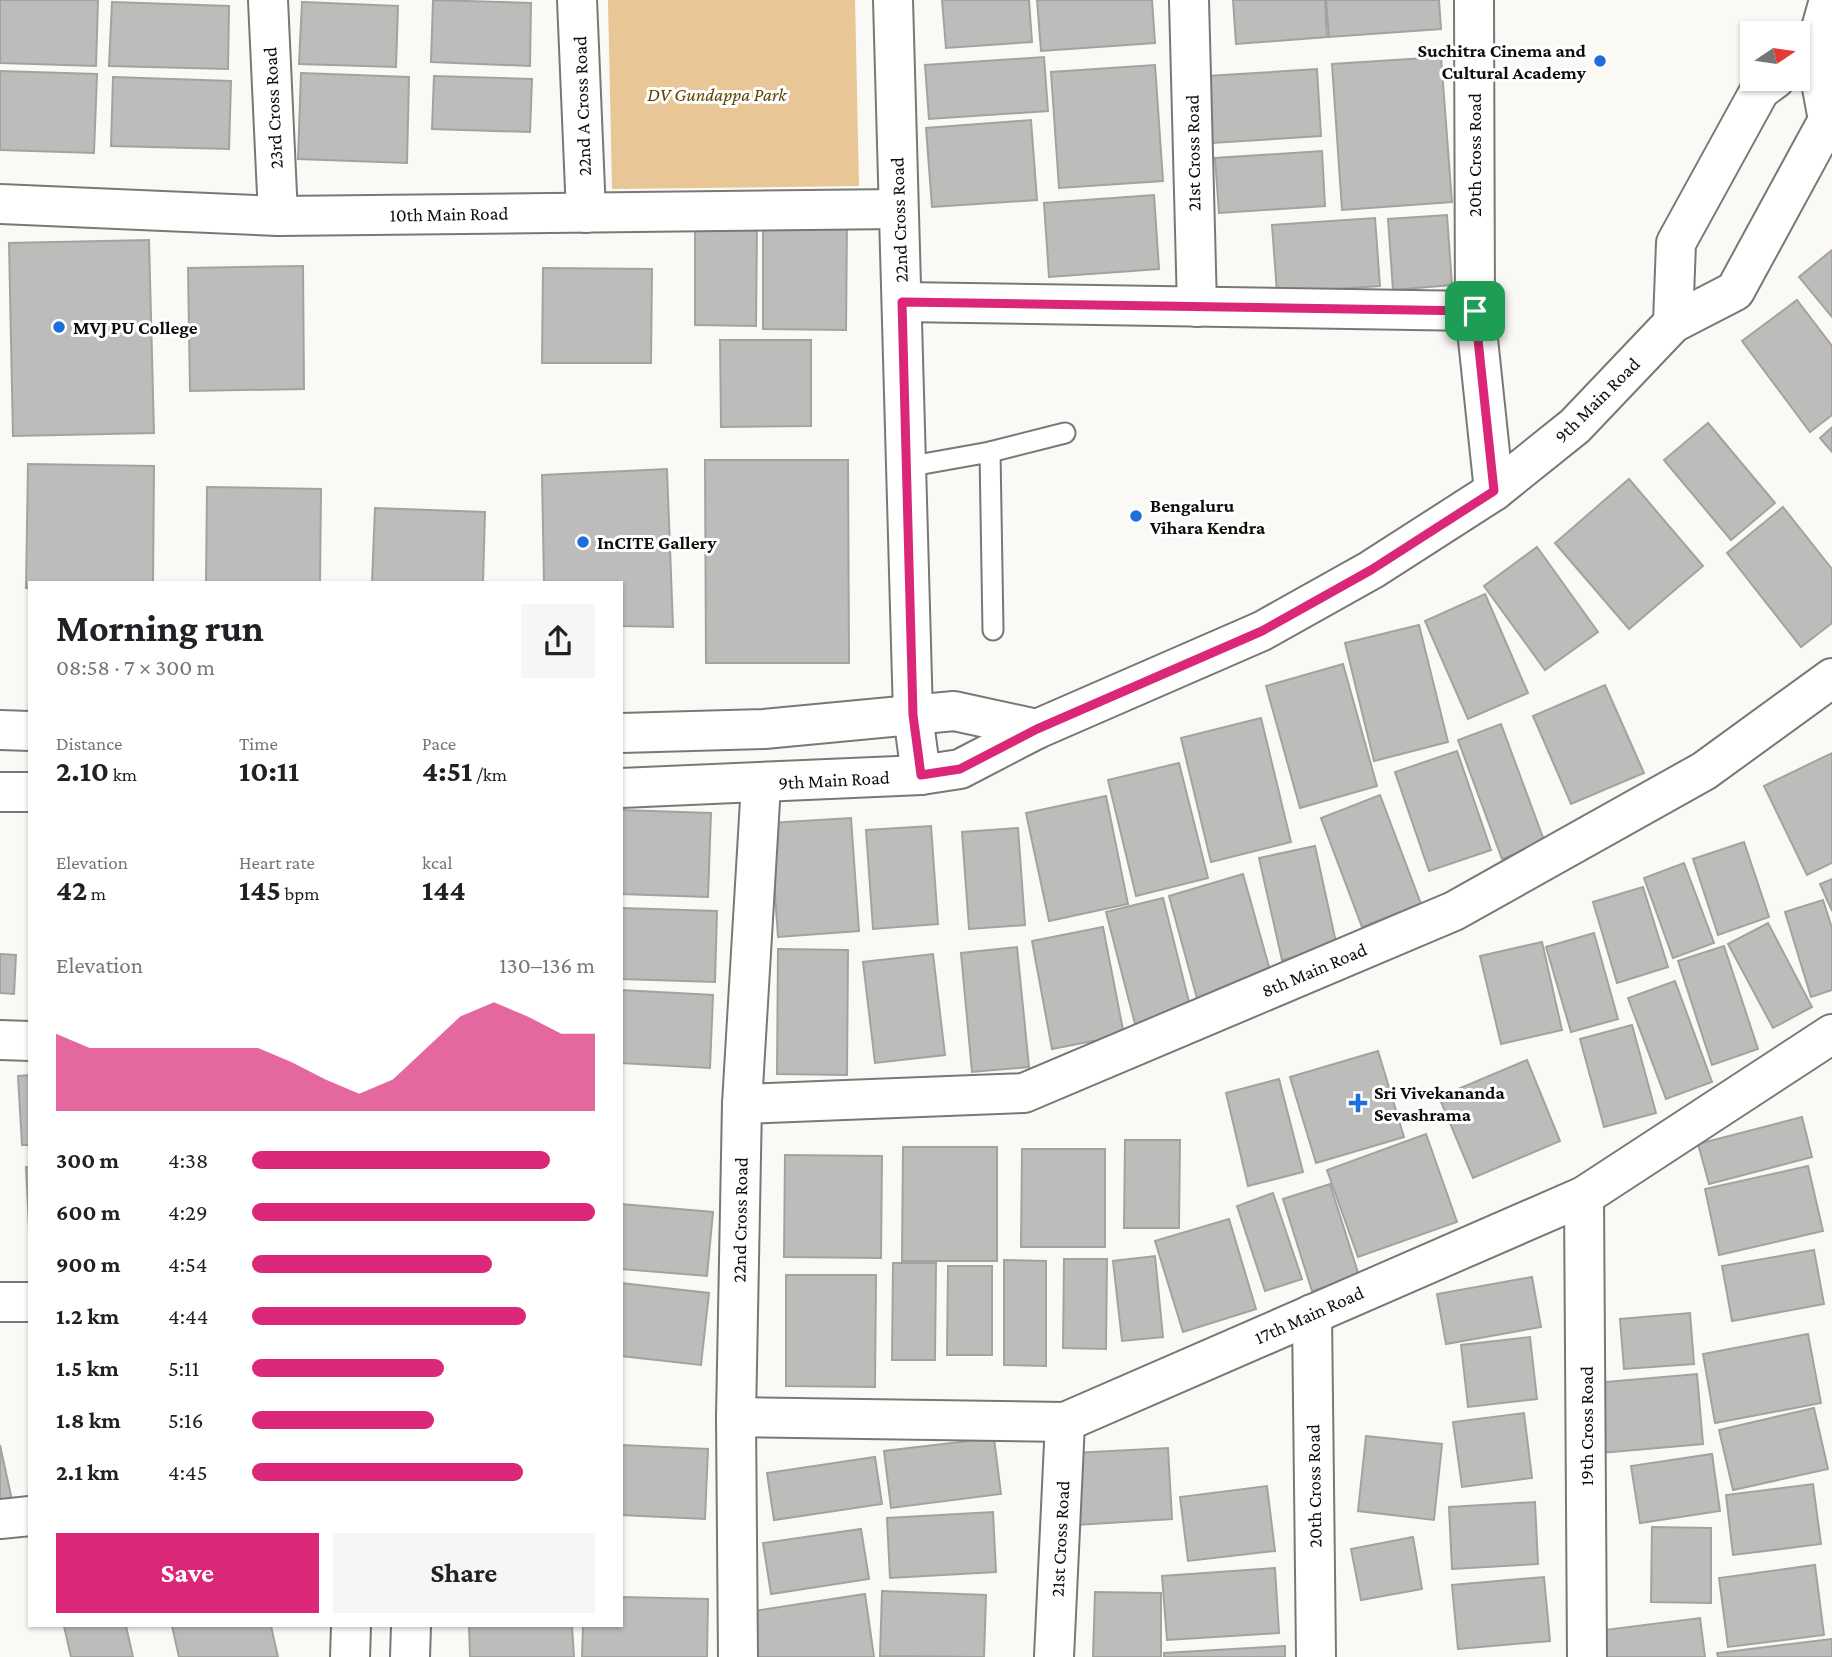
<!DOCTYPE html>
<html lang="en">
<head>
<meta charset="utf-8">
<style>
	:root { --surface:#fff; --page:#f6f6f6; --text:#202124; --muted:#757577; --accent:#db2777 }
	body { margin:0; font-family:"Crimson Pro",serif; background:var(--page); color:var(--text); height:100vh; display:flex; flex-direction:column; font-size:26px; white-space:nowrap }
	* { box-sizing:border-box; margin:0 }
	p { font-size:23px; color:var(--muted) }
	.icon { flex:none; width:38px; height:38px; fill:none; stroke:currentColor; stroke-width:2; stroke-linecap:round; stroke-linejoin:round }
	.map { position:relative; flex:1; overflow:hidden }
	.sheet { position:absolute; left:28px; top:581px; width:595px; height:1046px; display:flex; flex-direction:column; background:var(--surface); border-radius:0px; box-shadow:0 2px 5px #0004 }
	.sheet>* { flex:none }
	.needle { width:46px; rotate:77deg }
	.buttons { position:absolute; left:1740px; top:21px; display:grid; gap:14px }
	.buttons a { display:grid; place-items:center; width:70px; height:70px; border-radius:0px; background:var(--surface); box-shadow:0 2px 5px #0004; font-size:35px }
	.pin { position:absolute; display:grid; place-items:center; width:60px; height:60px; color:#fff; margin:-30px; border-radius:14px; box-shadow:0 4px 10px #0006 }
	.round { display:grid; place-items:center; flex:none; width:74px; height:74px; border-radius:0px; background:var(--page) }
	.head { display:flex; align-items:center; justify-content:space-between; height:119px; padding:0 28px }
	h1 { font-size:38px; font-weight:700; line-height:52px }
	.metrics { display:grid; grid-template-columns:repeat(3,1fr); gap:10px; height:119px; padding:7px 28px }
	.metrics div { display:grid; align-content:center }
	.metrics b { font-size:30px; font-weight:700 }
	.metrics small { font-size:19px; font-weight:400 }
	.metrics p { font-size:19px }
	.chart { height:196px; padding:14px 28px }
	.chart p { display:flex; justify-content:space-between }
	.chart svg { width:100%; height:126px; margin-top:7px; fill:var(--accent); opacity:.7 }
	.button { display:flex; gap:14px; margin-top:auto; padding:14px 28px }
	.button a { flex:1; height:80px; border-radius:0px; background:var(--accent); color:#fff; font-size:28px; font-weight:700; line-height:80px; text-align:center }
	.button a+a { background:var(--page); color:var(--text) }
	ul { padding:0 28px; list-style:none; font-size:23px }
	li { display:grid; grid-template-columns:112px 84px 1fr; align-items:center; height:52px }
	li i { height:18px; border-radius:9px; background:var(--accent) }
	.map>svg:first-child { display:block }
	.green { fill:#e8c695 }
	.building { fill:#bebcba; stroke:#a4a2a0; stroke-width:2 }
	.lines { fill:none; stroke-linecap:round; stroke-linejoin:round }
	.service-casing { stroke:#797875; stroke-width:23 }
	.minor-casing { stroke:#797875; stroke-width:42 }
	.secondary-casing { stroke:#797875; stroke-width:42 }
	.service { stroke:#fff; stroke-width:19 }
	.minor { stroke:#fff; stroke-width:38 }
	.secondary { stroke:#fff; stroke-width:38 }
	.route-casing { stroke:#fff; stroke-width:14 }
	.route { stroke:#db2777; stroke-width:9 }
	.poi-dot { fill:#1d6fd9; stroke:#fff; stroke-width:2.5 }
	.labels { text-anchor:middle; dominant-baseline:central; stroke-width:6; stroke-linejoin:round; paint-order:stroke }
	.poi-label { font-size:19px; font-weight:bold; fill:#0d0d0c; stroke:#fff; text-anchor:start }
	.park-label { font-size:19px; font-style:italic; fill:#634200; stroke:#fff }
	.street-label { font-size:19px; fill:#0d0d0c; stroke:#fff }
</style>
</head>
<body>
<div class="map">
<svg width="1832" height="1657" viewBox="0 0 1832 1657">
	<rect width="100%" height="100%" fill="#fbf9f6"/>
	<path class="green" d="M608 0H855L859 186 612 189Z"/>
	<g class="building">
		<path d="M0 0H98L96 66 0 63Z"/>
		<path d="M433 0 531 3 530 66 431 62Z"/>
		<path d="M942 0H1029L1032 42 946 48Z"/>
		<path d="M1037 0H1152L1155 43 1041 51Z"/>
		<path d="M1233 0H1325L1327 37 1236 44Z"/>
		<path d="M1326 0H1439L1441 29 1329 37Z"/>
		<path d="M112 2 229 6 228 69 109 66Z"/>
		<path d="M302 2 398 6 396 67 299 64Z"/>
		<path d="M1044 57 1048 111 929 119 925 65Z"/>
		<path d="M1441 57 1452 202 1342 210 1332 64Z"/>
		<path d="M1155 65 1163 181 1059 188 1051 72Z"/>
		<path d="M1317 69 1321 136 1212 143 1208 76Z"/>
		<path d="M0 71 97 74 94 153 0 150Z"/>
		<path d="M301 73 409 77 407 163 298 159Z"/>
		<path d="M434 76 532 79 530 132 432 129Z"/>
		<path d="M113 77 231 81 229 149 111 146Z"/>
		<path d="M1031 120 1037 200 932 207 926 128Z"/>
		<path d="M1322 151 1325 206 1219 213 1215 158Z"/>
		<path d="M1154 195 1159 269 1049 277 1044 203Z"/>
		<path d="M1447 215 1452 285 1393 290 1388 219Z"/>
		<path d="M1375 218 1380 286 1277 293 1272 225Z"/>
		<path d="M695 223 757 224 756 326 695 325Z"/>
		<path d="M763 223H847L846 330 763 329Z"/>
		<path d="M149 240 154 433 13 436 9 243Z"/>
		<path d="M1832 250V317L1799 277Z"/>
		<path d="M303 266 304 389 190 391 188 268Z"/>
		<path d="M543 268 652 269 651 363H542Z"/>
		<path d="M1797 300 1832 346V415L1810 432 1742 341Z"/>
		<path d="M720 340H811V426L721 427Z"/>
		<path d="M1708 423 1775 503 1731 540 1664 460Z"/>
		<path d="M1832 427V452L1820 438Z"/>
		<path d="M705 460H848L849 663H706Z"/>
		<path d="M28 464 154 466 153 583H30V588H26Z"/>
		<path d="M667 469 673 627 621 626V583H544L542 475Z"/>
		<path d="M1629 479 1703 566 1629 629 1555 543Z"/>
		<path d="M207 487 321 489 320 583H206Z"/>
		<path d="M1783 507 1832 569V623L1801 647 1727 553Z"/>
		<path d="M375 508 485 512 483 583H372Z"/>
		<path d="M1537 547 1598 632 1545 670 1484 586Z"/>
		<path d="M1485 594 1528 693 1468 719 1425 621Z"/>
		<path d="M1419 625 1448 742 1374 761 1345 643Z"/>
		<path d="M1343 664 1377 786 1300 808 1266 686Z"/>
		<path d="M1605 685 1644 773 1571 804 1533 716Z"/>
		<path d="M1261 718 1291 842 1211 862 1181 738Z"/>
		<path d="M1501 724 1545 843 1502 859 1458 740Z"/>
		<path d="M1457 751 1491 850 1429 871 1395 772Z"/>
		<path d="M1832 753V863L1807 875 1764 786Z"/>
		<path d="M1179 763 1208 878 1136 896 1108 780Z"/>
		<path d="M1380 795 1421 904 1362 927 1321 818Z"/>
		<path d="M1106 796 1128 904 1049 921 1026 813Z"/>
		<path d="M621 810 711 813 708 897 621 894Z"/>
		<path d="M851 818 859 931 778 937 770 823Z"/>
		<path d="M931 826 938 924 873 929 866 830Z"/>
		<path d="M1018 828 1025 925 969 929 962 832Z"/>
		<path d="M1744 842 1769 917 1718 935 1693 859Z"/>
		<path d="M1315 846 1337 947 1282 960 1259 858Z"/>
		<path d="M1684 863 1714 943 1673 958 1644 878Z"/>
		<path d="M1243 874 1273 981 1198 1002 1169 896Z"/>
		<path d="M1832 879V911L1820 884Z"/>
		<path d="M1643 887 1668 967 1617 983 1593 902Z"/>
		<path d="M1163 898 1191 1010 1135 1024 1106 912Z"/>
		<path d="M1823 900 1832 928V990L1811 997 1785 912Z"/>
		<path d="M621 908 717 911 715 982 621 979Z"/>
		<path d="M1768 923 1812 1007 1773 1028 1728 944Z"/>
		<path d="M1103 927 1124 1035 1052 1049 1032 941Z"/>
		<path d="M1594 933 1618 1019 1571 1032 1546 947Z"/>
		<path d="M1542 942 1562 1030 1501 1044 1480 956Z"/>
		<path d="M1724 946 1758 1049 1712 1065 1678 961Z"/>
		<path d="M1017 947 1029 1067 972 1072 961 953Z"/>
		<path d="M778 949 848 950 847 1075 777 1074Z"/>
		<path d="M0 954 16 955 14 994 0 993Z"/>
		<path d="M933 954 945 1055 875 1063 863 962Z"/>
		<path d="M1675 981 1712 1082 1666 1099 1628 998Z"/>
		<path d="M621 990 713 995 710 1068 621 1063Z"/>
		<path d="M1632 1025 1656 1113 1604 1127 1580 1039Z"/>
		<path d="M1378 1051 1404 1137 1316 1163 1290 1077Z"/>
		<path d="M1527 1060 1560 1141 1473 1178 1439 1097Z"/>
		<path d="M30 1075V1145H22L18 1076Z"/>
		<path d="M1279 1079 1303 1172 1248 1186 1226 1093Z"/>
		<path d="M1802 1117 1812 1157 1709 1184 1698 1144Z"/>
		<path d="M1426 1134 1457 1222 1358 1257 1327 1170Z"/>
		<path d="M1125 1140H1180L1179 1228H1124Z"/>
		<path d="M903 1147H997V1261H902Z"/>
		<path d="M1022 1149H1105V1247H1021Z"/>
		<path d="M785 1155 882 1156 881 1258 784 1257Z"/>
		<path d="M1808 1166 1823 1231 1719 1255 1705 1189Z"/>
		<path d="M26 1167H30V1246Z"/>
		<path d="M1330 1184 1359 1276 1312 1291 1283 1199Z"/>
		<path d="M1273 1193 1302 1279 1265 1291 1237 1206Z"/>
		<path d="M621 1204 713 1212 707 1276 621 1269Z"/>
		<path d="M1229 1219 1256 1309 1183 1332 1155 1241Z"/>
		<path d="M1814 1250 1824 1304 1732 1321 1722 1266Z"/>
		<path d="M1155 1256 1163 1337 1122 1341 1113 1261Z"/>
		<path d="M1064 1259H1107L1106 1349 1063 1348Z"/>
		<path d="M1004 1260 1046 1261V1366L1004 1365Z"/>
		<path d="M893 1263H936L935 1360H892Z"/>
		<path d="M948 1266H992V1355H947Z"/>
		<path d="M786 1275H876L875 1387 786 1386Z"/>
		<path d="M1532 1277 1541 1327 1446 1344 1437 1294Z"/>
		<path d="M621 1283 709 1293 701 1365 621 1356Z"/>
		<path d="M1690 1313 1694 1364 1624 1369 1620 1319Z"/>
		<path d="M1808 1334 1821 1403 1715 1423 1703 1354Z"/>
		<path d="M1530 1337 1537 1399 1468 1407 1461 1345Z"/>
		<path d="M1697 1374 1703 1444 1601 1453 1595 1383Z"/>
		<path d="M1814 1408 1828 1469 1733 1490 1719 1430Z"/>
		<path d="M1524 1413 1532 1478 1462 1487 1453 1422Z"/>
		<path d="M1366 1436 1442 1444 1434 1520 1358 1511Z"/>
		<path d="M994 1438 1001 1494 891 1508 884 1451Z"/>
		<path d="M0 1445 13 1505 0 1507Z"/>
		<path d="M621 1445 708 1449 705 1519 621 1515Z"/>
		<path d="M1168 1448 1172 1519 1076 1525 1073 1453Z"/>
		<path d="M1712 1454 1720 1511 1640 1523 1631 1466Z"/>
		<path d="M875 1457 882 1504 774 1520 767 1473Z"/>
		<path d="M1813 1484 1821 1544 1733 1555 1726 1495Z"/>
		<path d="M1267 1486 1275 1551 1188 1561 1180 1497Z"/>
		<path d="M1535 1502 1538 1564 1452 1569 1449 1507Z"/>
		<path d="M993 1512 996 1572 890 1578 887 1518Z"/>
		<path d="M1652 1527 1711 1528V1603L1651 1602Z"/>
		<path d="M861 1529 869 1579 771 1594 763 1543Z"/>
		<path d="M1413 1537 1422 1589 1361 1600 1351 1549Z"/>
		<path d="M1815 1565 1824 1635 1728 1647 1719 1578Z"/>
		<path d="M1275 1568 1279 1633 1167 1640 1162 1576Z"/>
		<path d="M1544 1577 1550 1641 1458 1649 1452 1585Z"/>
		<path d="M882 1591 986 1595 984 1657 880 1656Z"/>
		<path d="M1095 1592 1161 1593V1657H1093Z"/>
		<path d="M865 1594 874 1657H753L747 1612Z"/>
		<path d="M621 1597 708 1599 707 1657H582L583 1626H621Z"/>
		<path d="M1700 1618 1705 1657H1607L1604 1630Z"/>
		<path d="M64 1626H126L133 1657H71Z"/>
		<path d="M172 1626H271L278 1657H179Z"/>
		<path d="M469 1626H572L574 1657H470Z"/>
		<path d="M1832 1639V1657H1718L1717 1653Z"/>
		<path d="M1285 1646V1657H1164V1653Z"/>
	</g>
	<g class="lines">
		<g class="service-casing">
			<g id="service">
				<path d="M990 452 1065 433"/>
				<path d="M906 467 990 452 993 630"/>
			</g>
		</g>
		<g class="minor-casing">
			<g id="minor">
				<path d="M268 0 278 216"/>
				<path d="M577 0 586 213"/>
				<path d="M893 0 913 715 921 775"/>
				<path d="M1189 0 1197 307"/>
				<path d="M1474 0 1475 311 1494 491"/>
				<path d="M0 204 278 216 898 209"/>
				<path d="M902 302 1475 311"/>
				<path d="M0 1040 30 1041"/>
				<path d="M742 1104 1024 1093 1454 911 1704 771 1832 678"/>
				<path d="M1584 1196 1587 1657"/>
				<path d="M0 1302H30"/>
				<path d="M1312 1314 1316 1657"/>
				<path d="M736 1417 1065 1422 1584 1196 1832 1034"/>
				<path d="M0 1519 30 1516"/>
				<path d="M738 1657 736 1417 742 1104 761 784"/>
				<path d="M1054 1657 1065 1422"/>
			</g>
		</g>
		<g class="secondary-casing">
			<g id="secondary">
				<path d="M1673 323 1676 243 1760 90 1775 79"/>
				<path d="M0 730 30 731"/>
				<path d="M621 733 764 729 954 711 1037 729"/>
				<path d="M621 788 921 775 960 769 1037 729 1262 631 1371 570 1494 491 1575 426 1673 323 1735 291 1828 120 1815 50 1829 0"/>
				<path d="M0 792H30"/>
				<path d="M350 1657 351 1626"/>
				<path d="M410 1657 411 1626"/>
			</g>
		</g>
		<use href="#service" class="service"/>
		<use href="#minor" class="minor"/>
		<use href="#secondary" class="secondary"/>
	</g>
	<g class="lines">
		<g class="route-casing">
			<path id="route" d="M902 302 1475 311 1494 491 1371 570 1262 631 1037 729 960 769 921 775 913 715Z"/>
		</g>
		<use href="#route" class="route"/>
	</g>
	<g class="poi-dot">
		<circle cx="1600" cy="61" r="7"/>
		<circle cx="59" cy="327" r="7"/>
		<circle cx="1136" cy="516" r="7"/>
		<circle cx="583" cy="542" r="7"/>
		<path d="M1354.5 1092.5h7v7h7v7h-7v7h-7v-7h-7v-7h7z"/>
	</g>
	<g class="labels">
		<g class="poi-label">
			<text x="1586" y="50" text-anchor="end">Suchitra Cinema and<tspan x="1586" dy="22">Cultural Academy</tspan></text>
			<text x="73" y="327">MVJ PU College</text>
			<text x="1150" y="505">Bengaluru<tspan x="1150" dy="22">Vihara Kendra</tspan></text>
			<text x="597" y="542">InCITE Gallery</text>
			<text x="1374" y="1092">Sri Vivekananda<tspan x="1374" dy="22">Sevashrama</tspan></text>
		</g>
		<g class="park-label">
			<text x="717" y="94">DV Gundappa Park</text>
		</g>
		<g class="street-label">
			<text transform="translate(582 106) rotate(-92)">22nd A Cross Road</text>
			<text transform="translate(273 108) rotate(-93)">23rd Cross Road</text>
			<text transform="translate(1193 153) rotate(-91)">21st Cross Road</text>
			<text transform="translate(1474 155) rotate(-90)">20th Cross Road</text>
			<text transform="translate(449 214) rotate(-1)">10th Main Road</text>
			<text transform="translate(899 220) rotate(-92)">22nd Cross Road</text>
			<text transform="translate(1597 400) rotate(-45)">9th Main Road</text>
			<text transform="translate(834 780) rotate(-3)">9th Main Road</text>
			<text transform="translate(1314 970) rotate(-23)">8th Main Road</text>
			<text transform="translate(740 1220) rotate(-89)">22nd Cross Road</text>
			<text transform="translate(1309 1315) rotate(-24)">17th Main Road</text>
			<text transform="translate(1586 1426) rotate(-90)">19th Cross Road</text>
			<text transform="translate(1314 1486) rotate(-91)">20th Cross Road</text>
			<text transform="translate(1060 1539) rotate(-87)">21st Cross Road</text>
		</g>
	</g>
</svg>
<div class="buttons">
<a><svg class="needle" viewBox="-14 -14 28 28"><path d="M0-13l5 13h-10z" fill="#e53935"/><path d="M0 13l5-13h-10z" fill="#757577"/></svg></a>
</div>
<div class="pin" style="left:1475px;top:311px;background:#1e9e55"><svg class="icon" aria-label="arrive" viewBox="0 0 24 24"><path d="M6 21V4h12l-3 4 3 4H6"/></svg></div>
<section class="sheet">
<div class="head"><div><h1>Morning run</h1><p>08:58 · 7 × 300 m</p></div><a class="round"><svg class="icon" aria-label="share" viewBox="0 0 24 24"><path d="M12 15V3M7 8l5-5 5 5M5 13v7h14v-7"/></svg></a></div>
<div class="metrics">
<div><p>Distance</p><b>2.10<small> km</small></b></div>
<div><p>Time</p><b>10:11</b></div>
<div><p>Pace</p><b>4:51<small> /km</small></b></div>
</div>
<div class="metrics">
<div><p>Elevation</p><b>42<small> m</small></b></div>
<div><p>Heart rate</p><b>145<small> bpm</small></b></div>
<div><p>kcal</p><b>144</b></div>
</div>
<div class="chart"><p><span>Elevation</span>130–136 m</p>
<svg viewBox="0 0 160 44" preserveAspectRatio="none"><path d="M0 44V17L10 22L20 22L30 22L40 22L50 22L60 22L70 27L80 33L90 38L100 33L110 22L120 11L130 6L140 11L150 17L160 17V44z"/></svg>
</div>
<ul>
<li><b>300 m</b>4:38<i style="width:87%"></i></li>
<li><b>600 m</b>4:29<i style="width:100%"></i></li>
<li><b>900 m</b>4:54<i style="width:70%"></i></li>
<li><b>1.2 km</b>4:44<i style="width:80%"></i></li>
<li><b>1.5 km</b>5:11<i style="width:56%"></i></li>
<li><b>1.8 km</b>5:16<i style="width:53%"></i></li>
<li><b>2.1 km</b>4:45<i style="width:79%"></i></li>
</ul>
<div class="button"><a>Save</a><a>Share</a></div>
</section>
</div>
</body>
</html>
